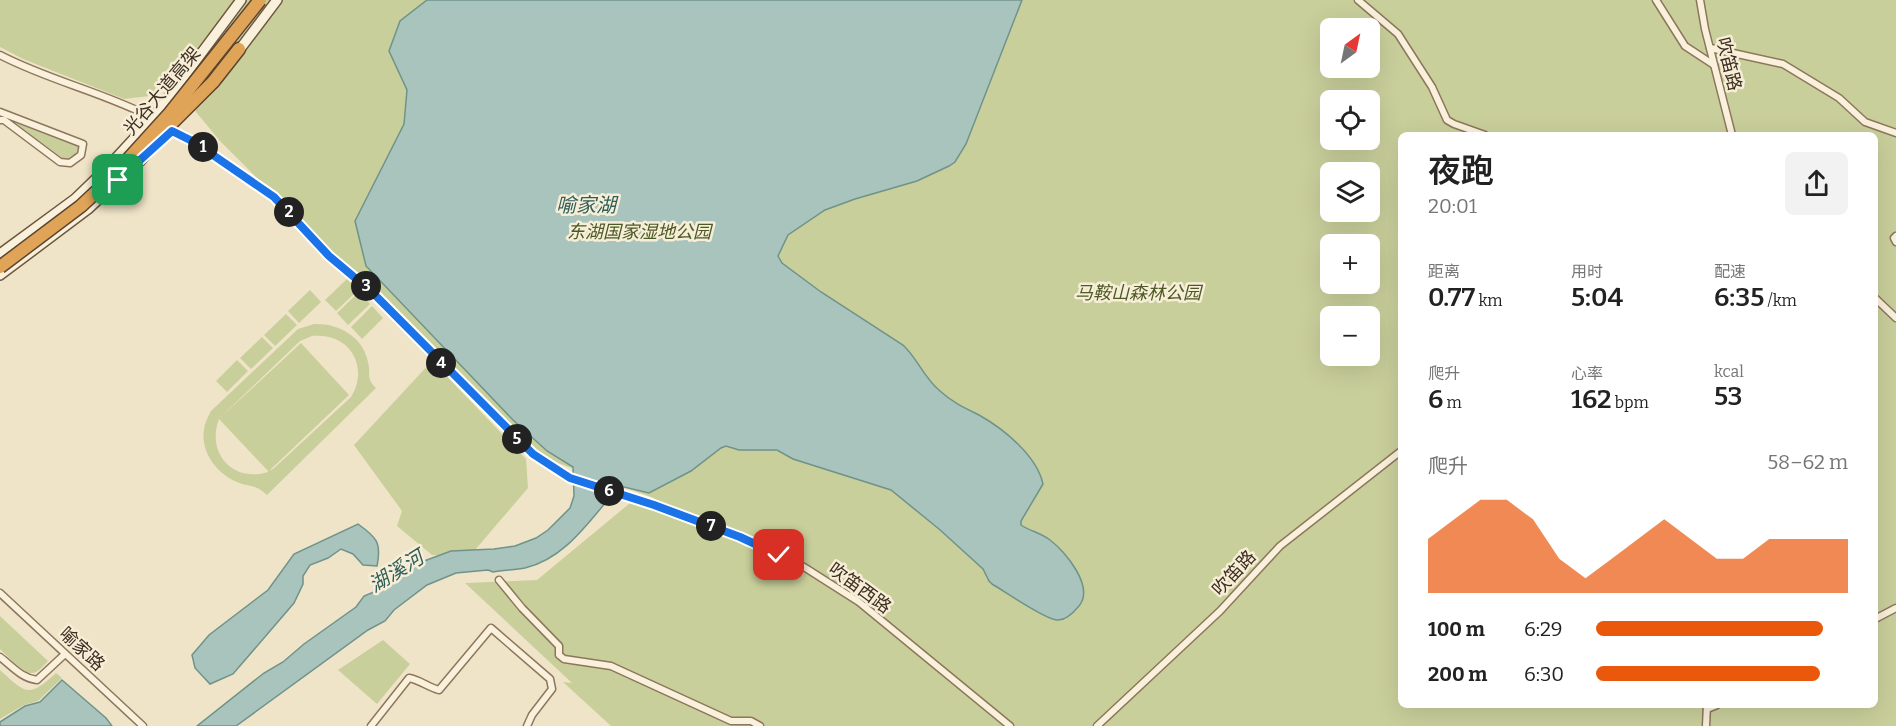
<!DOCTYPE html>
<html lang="zh">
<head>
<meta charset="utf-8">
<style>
	:root { --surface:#fff; --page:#f2f2f2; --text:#222; --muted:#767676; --accent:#ea580c }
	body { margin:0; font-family:Bitter,"Noto Sans SC",serif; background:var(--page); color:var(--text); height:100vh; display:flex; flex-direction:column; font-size:22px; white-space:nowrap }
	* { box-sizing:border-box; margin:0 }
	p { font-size:20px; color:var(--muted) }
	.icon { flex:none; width:33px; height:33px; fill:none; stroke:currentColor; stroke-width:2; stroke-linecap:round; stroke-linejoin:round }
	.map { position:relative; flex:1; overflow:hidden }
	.panel { position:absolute; left:1398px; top:132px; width:480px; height:576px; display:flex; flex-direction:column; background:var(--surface); border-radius:9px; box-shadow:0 6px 24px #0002 }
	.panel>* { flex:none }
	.needle { width:39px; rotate:33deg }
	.fabs { position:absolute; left:1320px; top:18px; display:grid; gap:12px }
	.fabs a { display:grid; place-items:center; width:60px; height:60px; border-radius:9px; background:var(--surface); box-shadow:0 6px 24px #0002; font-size:30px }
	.pin { position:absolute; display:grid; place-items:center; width:51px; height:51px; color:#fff; margin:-26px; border-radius:12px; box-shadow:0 3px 9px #0006 }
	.km { position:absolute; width:30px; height:30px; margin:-15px; border-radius:50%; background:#222; color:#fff; font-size:16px; line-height:30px; text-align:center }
	.round { display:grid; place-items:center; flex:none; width:63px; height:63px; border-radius:9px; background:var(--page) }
	.head { display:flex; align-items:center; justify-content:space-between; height:102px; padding:0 30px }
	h1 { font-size:33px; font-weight:600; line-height:45px }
	.stats { display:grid; grid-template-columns:repeat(3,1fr); gap:9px; height:102px; padding:6px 30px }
	.stats div { display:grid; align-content:center }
	.stats b { font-size:26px; font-weight:600 }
	.stats small { font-size:16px; font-weight:400 }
	.stats p { font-size:16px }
	.chart { height:168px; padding:12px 30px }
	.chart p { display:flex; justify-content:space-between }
	.chart svg { width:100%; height:108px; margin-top:6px; fill:var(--accent); opacity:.7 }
	ul { padding:0 30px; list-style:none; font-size:20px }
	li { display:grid; grid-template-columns:96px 72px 1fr; align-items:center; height:45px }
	li i { height:15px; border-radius:8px; background:var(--accent) }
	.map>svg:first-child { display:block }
	.green { fill:#c9cf9b; fill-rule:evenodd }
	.water { fill:#a9c4bc; stroke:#6f938a; stroke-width:1.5 }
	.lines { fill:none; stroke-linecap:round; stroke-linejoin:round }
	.street-casing { stroke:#8d765c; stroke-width:9 }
	.secondary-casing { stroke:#6f573f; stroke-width:12 }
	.highway-casing { stroke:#5b4430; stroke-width:15 }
	.street { stroke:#faf1dc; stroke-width:6 }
	.secondary { stroke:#faf1dc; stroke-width:9 }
	.highway { stroke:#e0a458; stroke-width:12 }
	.highway-bridge-casing { stroke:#5b4430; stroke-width:15; stroke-linecap:butt }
	.highway-bridge { stroke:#e0a458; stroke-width:12 }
	.route-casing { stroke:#fff; stroke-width:12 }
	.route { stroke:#1a73e8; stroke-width:8 }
	.labels { text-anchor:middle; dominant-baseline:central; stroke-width:5; stroke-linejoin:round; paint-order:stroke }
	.street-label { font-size:18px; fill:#3d2e20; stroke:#f7eed8 }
	.park-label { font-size:18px; font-style:italic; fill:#4d5a26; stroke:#f7eed8 }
	.water-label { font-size:20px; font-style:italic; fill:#2f5d5a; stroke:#f7eed8 }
</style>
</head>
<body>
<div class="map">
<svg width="1896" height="726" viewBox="0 0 1896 726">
	<rect width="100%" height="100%" fill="#f0e4c8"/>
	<g class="green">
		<path d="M0 0H1896V726H611L563 682 572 683 465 583 537 580 630 503H646L654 498 533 454 220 141 196 112 180 69 158 95 124 99 23 59 0 47ZM1330 28H1370V68H1330ZM1330 100H1370V140H1330ZM1401 135H1875V705H1401ZM1330 172H1370V212H1330ZM1330 244H1370V284H1330ZM1330 316H1370V356H1330Z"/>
		<path d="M11 120 79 146 76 154 65 160Z"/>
		<path d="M347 279 358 290 336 311 325 300Z"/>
		<path d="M310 290 321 302 299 323 288 311Z"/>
		<path d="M359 292 370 304 348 325 337 313Z"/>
		<path d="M372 306 383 318 362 339 351 327Z"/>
		<path d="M286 314 297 325 275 346 264 335Z"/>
		<path d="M314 324C338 323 363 336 368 362 371 375 366 378 376 388L267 495C254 483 251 488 237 482 217 474 200 452 204 429 205 422 208 417 211 411L298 329ZM312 336C349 332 370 366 351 397L273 469 269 471 349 395 301 343 221 417 300 341ZM219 419 268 471V472C233 483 206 453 219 419Z"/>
		<path d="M262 337 273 348 251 369 240 358Z"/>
		<path d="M237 360 248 371 227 392 216 381Z"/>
		<path d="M432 361 526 459 528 488 469 557 432 555 397 526 402 511 354 445Z"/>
		<path d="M0 616 48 661C44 665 38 673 32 673 24 674 6 655 0 649Z"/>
		<path d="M383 640 410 664 377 704 338 670Z"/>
		<path d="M0 670C26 694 29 698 56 673L62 678 38 701 24 705 0 719Z"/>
	</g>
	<g class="water">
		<path d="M427 0H1022L966 144 955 162 949 166 917 181 855 199 825 210 788 235 778 256 782 263 821 292 903 345C918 359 924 378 940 391 952 402 965 408 979 415 1004 429 1037 456 1043 484L1021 521V525C1030 531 1041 533 1050 540 1065 551 1095 587 1079 606 1074 612 1066 621 1057 620 1044 619 1006 592 992 584L989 581 983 569 939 529 891 490 793 459 777 450H739L726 446 721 448 691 471 649 493 620 486C592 516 568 558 525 568 515 570 503 570 493 572L488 570 456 573 427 585 394 610 385 621 368 630 236 726H197L264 673 283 662 304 644 356 607 364 596 381 589 416 564 451 551 494 549 515 546 536 538 548 530 570 508 574 496 573 467 547 451 513 420 366 266 355 221 404 124 407 90 389 51 400 21Z"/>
		<path d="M358 524C376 537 382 542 377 566L363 565 353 554 341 549 328 558 310 565 303 576V584L294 603 233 674 210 684 195 668 192 655 209 635 268 590 294 554Z"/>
		<path d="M62 680 106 718 112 726H0V722L25 706 40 702Z"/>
	</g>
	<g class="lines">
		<g class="street-casing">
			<g id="street">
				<path d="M1358 0 1398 34 1432 87 1447 120 1454 124 1485 135"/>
				<path d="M1656 0 1685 46 1714 65"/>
				<path d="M1700 0 1705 29 1732 135"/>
				<path d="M1710 48 1783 64 1839 98 1865 122 1896 133"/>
				<path d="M0 55C50 81 106 93 155 119"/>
				<path d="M0 112 83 144 81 155 70 163 60 162 4 120H0"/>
				<path d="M168 128 194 142 274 197 329 256 373 293 533 454 570 478 654 505 740 537 804 567 859 602 1010 726"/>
				<path d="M1896 236 1894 238 1896 242"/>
				<path d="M1875 298 1896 318"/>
				<path d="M499 580 522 608 559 646V655L564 659 611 666 731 721H751L760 726"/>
				<path d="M0 593 143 726"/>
				<path d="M1875 619 1896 608"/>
				<path d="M0 657C12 666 21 678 37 680L65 654"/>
				<path d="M1707 709 1717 705"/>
				<path d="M371 726 409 678C420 680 428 687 439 690L491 628 550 679 552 689 532 715 527 726"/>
				<path d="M1097 726 1220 611 1280 546 1401 451"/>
				<path d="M1706 726 1707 705"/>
			</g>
		</g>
		<g class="secondary-casing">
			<g id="secondary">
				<path d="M237 53 277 0"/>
				<path d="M0 254 75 199 105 170 153 118 241 0"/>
				<path d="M0 275 88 209 133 167"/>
			</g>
		</g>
		<g class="highway-casing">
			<path id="highway" d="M213 82 239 49"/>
		</g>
		<use href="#street" class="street"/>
		<use href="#secondary" class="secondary"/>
		<use href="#highway" class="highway"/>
		<g class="highway-bridge-casing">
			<g id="highway-bridge">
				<path d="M126 168 139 160 164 131 213 82"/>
				<path d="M0 267 81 206 112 177 170 113 260 0"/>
			</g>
		</g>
		<use href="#highway-bridge" class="highway-bridge"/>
	</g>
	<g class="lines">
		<g class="route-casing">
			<path id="route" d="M118 180 172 131 194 142 274 197 329 256 373 293 533 454 570 478 654 505 740 537 779 555"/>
		</g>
		<use href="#route" class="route"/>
	</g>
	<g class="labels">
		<g class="street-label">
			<text transform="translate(1729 64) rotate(76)">吹笛路</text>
			<text transform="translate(162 91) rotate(-50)">光谷大道高架</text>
			<text transform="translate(1234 573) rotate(-47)">吹笛路</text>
			<text transform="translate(860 588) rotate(36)">吹笛西路</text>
			<text transform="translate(82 649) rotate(43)">喻家路</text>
		</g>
		<g class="park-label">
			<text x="639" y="232">东湖国家湿地公园</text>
			<text x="1138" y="293">马鞍山森林公园</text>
		</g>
		<g class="water-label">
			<text x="586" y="205">喻家湖</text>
			<text transform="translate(396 571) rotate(-32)">湖溪河</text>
		</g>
	</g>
</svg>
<div class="fabs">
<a><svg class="needle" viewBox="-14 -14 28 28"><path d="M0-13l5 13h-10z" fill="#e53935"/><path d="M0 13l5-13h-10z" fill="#767676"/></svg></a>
<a><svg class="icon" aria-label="locate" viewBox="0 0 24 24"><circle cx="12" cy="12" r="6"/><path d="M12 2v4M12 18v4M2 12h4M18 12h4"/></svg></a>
<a><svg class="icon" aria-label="layers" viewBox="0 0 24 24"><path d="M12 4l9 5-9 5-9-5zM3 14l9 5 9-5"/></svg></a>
<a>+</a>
<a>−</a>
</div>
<div class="pin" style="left:118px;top:180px;background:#1e9e55"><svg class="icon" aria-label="arrive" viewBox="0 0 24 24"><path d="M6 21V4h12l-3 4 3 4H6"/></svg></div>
<div class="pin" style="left:779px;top:555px;background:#d93025"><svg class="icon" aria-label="check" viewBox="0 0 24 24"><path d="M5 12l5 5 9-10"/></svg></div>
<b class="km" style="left:203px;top:147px">1</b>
<b class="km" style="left:289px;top:212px">2</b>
<b class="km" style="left:366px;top:286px">3</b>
<b class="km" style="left:441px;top:363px">4</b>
<b class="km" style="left:517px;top:439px">5</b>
<b class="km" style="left:609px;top:491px">6</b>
<b class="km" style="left:711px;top:526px">7</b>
<section class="panel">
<div class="head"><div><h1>夜跑</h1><p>20:01</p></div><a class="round"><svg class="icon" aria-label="share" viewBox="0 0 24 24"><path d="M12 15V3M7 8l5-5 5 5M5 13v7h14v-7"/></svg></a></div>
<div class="stats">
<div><p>距离</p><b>0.77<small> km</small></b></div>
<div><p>用时</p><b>5:04</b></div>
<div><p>配速</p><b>6:35<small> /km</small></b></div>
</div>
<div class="stats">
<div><p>爬升</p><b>6<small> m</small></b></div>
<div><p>心率</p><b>162<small> bpm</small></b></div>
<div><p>kcal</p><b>53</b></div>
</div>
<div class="chart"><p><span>爬升</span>58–62 m</p>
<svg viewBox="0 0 160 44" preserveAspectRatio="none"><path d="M0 44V22L10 14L20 6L30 6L40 14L50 30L60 38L70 30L80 22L90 14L100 22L110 30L120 30L130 22L140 22L150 22L160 22V44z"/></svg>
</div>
<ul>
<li><b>100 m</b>6:29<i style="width:90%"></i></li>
<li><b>200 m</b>6:30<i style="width:89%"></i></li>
</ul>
</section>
</div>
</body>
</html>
